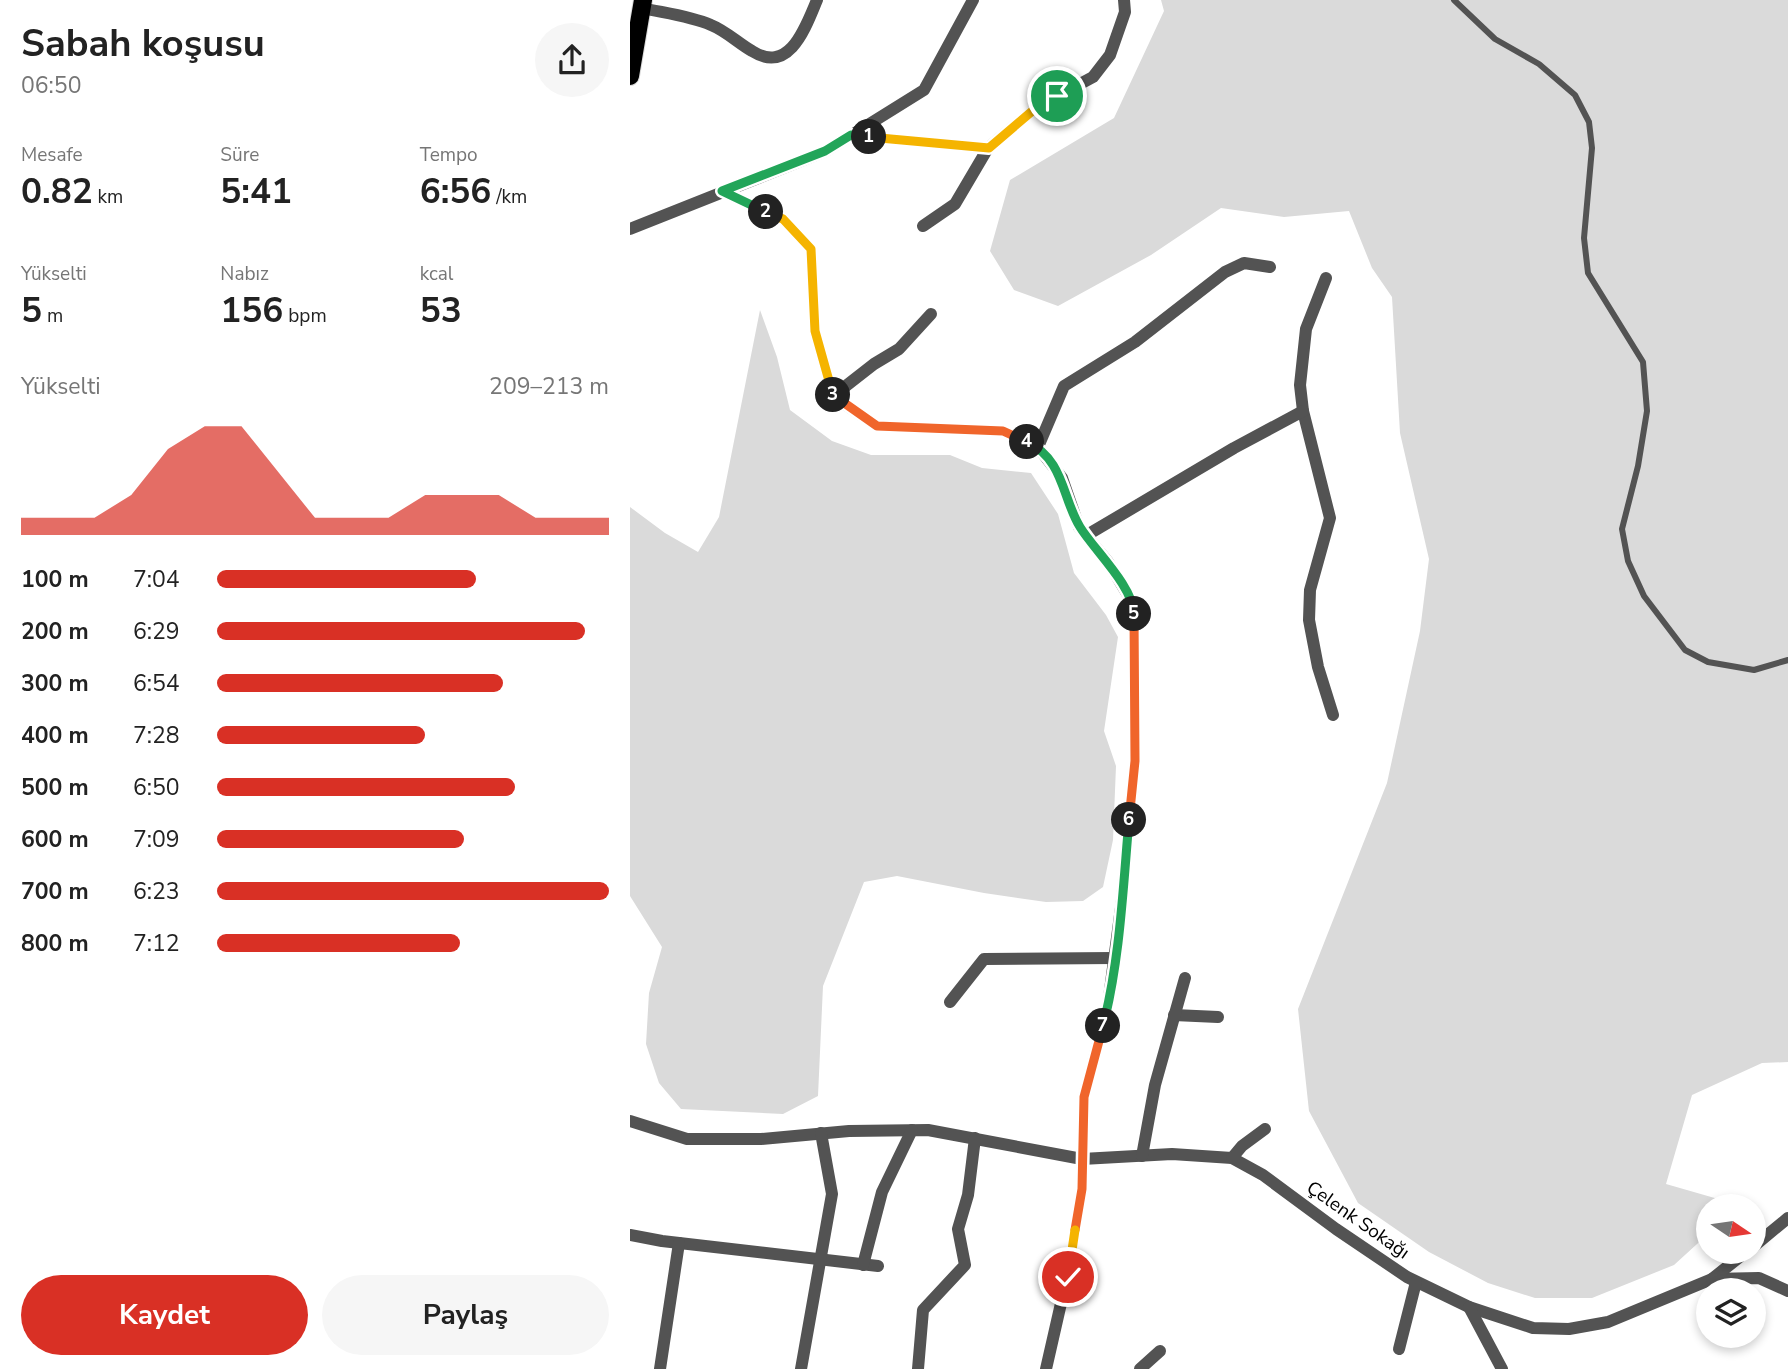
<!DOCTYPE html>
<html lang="tr">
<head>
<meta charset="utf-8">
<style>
	:root { --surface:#fff; --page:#f6f6f6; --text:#222; --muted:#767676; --accent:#d93025 }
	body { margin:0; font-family:"Nunito Sans",sans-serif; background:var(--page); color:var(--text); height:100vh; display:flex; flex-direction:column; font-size:26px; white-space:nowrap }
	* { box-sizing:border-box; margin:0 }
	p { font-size:23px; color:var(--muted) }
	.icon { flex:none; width:38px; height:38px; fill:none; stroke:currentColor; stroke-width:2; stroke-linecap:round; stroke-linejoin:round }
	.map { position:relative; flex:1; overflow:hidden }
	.sheet { display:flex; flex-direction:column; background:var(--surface); width:630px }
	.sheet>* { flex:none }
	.needle { width:46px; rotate:103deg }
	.fabs { position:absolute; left:1066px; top:1194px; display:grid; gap:14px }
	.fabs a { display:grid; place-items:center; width:70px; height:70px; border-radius:50%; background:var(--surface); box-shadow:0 4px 10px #0003; font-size:35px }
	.pin { position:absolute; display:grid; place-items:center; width:60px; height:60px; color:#fff; margin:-30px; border:4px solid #fff; border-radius:50%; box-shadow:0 2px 7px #0007 }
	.km { position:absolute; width:35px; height:35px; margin:-18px; border-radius:50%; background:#222; color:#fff; font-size:19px; line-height:35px; text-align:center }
	.round { display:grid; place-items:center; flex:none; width:74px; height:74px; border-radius:37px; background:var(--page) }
	.headline { display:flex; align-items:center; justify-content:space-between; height:119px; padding:0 21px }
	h1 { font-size:38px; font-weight:700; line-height:52px }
	.figures { display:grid; grid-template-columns:repeat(3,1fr); gap:10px; height:119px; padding:7px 21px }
	.figures div { display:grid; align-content:center }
	.figures b { font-size:35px; font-weight:700 }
	.figures small { font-size:19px; font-weight:400 }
	.figures p { font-size:19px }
	.chart { height:196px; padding:14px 21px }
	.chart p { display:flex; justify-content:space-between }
	.chart svg { width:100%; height:126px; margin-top:7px; fill:var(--accent); opacity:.7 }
	.button { display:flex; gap:14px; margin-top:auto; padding:14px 21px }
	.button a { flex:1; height:80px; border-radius:42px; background:var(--accent); color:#fff; font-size:28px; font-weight:700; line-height:80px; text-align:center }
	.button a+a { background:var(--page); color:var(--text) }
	ul { padding:0 21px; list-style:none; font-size:23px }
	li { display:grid; grid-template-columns:112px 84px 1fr; align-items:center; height:52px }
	li i { height:18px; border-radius:9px; background:var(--accent) }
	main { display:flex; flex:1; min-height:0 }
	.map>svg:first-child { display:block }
	.green { fill:#dadada }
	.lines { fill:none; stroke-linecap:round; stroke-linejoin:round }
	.primary-casing { stroke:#dbdbdb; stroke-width:20 }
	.service { stroke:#535353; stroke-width:6 }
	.minor { stroke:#535353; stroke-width:12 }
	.primary { stroke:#000; stroke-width:18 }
	.split-1-casing { stroke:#fff; stroke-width:14 }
	.split-2-casing { stroke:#fff; stroke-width:14 }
	.split-3-casing { stroke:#fff; stroke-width:14 }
	.split-4-casing { stroke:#fff; stroke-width:14 }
	.split-5-casing { stroke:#fff; stroke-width:14 }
	.split-6-casing { stroke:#fff; stroke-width:14 }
	.split-7-casing { stroke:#fff; stroke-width:14 }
	.split-8-casing { stroke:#fff; stroke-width:14 }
	.split-9-casing { stroke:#fff; stroke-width:14 }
	.split-1 { stroke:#f5b400; stroke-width:9 }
	.split-2 { stroke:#22a559; stroke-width:9 }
	.split-3 { stroke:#f5b400; stroke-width:9 }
	.split-4 { stroke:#f0652b; stroke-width:9 }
	.split-5 { stroke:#22a559; stroke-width:9 }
	.split-6 { stroke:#f0652b; stroke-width:9 }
	.split-7 { stroke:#22a559; stroke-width:9 }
	.split-8 { stroke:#f0652b; stroke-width:9 }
	.split-9 { stroke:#f5b400; stroke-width:9 }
	.labels { text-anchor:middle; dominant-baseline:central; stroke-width:5; stroke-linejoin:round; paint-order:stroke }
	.street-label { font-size:19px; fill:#000; stroke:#fff }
</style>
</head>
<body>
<main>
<section class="sheet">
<div class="headline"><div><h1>Sabah koşusu</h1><p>06:50</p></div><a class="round"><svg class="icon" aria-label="share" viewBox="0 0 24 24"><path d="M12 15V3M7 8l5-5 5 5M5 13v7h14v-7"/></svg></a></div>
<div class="figures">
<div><p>Mesafe</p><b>0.82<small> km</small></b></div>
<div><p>Süre</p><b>5:41</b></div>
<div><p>Tempo</p><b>6:56<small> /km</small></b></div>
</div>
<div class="figures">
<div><p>Yükselti</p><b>5<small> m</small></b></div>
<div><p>Nabız</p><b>156<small> bpm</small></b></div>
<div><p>kcal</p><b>53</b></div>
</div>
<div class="chart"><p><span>Yükselti</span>209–213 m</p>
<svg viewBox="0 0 160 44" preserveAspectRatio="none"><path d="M0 44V38L10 38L20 38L30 30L40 14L50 6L60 6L70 22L80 38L90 38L100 38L110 30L120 30L130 30L140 38L150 38L160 38V44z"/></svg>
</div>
<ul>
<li><b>100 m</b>7:04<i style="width:66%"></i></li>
<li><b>200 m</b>6:29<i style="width:94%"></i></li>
<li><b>300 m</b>6:54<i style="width:73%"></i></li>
<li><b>400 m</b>7:28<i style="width:53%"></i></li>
<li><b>500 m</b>6:50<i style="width:76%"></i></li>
<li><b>600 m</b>7:09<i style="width:63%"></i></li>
<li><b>700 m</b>6:23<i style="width:100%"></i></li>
<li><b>800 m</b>7:12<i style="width:62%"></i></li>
</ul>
<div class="button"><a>Kaydet</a><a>Paylaş</a></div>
</section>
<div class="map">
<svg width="1158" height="1369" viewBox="0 0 1158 1369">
	<rect width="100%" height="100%" fill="#fff"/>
	<g class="green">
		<path d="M531 0H1158V1062L1132 1063 1062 1095 1036 1184 1109 1205 1078 1206V1234L1044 1265 962 1298H905L858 1283 799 1252 728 1203 679 1111 668 1009 757 783 790 631 799 559 770 433 762 297 742 268 719 211 654 217 591 208 521 255 428 306 384 290 360 251 380 180 484 118 534 11Z"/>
		<path d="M130 310 147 357 160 410 202 441 241 455H320L352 468 401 473 428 514 444 573 476 615 488 637 474 731 486 766 483 840 473 887 453 901 416 902 354 893 267 876 234 882 193 986 188 1096 153 1114 51 1109 29 1083 16 1044 19 993 32 947 0 896V507L35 533 68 552 89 517Z"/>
	</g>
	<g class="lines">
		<g class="primary-casing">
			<path id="primary" d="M0 76 13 0"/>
		</g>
		<path class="service" d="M824 0 865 39 909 64 945 95 959 122 962 148 954 238 958 273 1013 362 1017 411 1008 466 992 529 998 561 1014 596 1055 650 1078 662 1124 670 1158 660"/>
		<g class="minor">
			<path d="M12 8C34 13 60 16 81 25 96 31 108 43 122 51 160 75 176 26 187 0"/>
			<path d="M221 135 358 148"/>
			<path d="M92 191 153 219 181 249 185 331 203 396 247 426 373 431 408 447 432 478 449 527 478 562 504 605 505 761 492 900 478 1005 454 1097 452 1189 437 1277 416 1369"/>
			<path d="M293 226 325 204 358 148 407 107 463 77 480 55 495 12 494 0"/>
			<path d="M0 229 196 151 294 90 343 0"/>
			<path d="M696 278 676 329 670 385 673 411 700 518 680 590 679 620 688 667 703 715"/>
			<path d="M203 396 244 364 269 349 301 314"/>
			<path d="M408 447 434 386 505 342 595 272 614 263 640 267"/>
			<path d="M457 535 604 448 673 411"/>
			<path d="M320 1002 354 959 484 958"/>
			<path d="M544 1015 588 1017"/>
			<path d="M0 1121 57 1139H131L219 1131 298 1130 452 1159 542 1154 602 1158 633 1175 706 1229 777 1277 839 1307 903 1328 939 1329 978 1322 1082 1279 1129 1278 1158 1291"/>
			<path d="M512 1156 525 1085 555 978"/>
			<path d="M602 1158 612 1146 635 1129"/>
			<path d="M0 1235 32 1241 248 1266"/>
			<path d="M1124 1246 1158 1218"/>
			<path d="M233 1265 252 1192 282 1130"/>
			<path d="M1082 1279 1117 1251"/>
			<path d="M839 1307 872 1369"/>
			<path d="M769 1349 786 1282"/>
			<path d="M30 1369 49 1243"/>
			<path d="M171 1369 202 1194 191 1133"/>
			<path d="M288 1369 293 1310 335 1265 328 1229 338 1195 345 1138"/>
			<path d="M510 1369 530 1351"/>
		</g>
		<use href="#primary" class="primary"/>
	</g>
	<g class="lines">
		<g class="split-1-casing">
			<path id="split-1" d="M239 137 359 148 407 107 427 96"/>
		</g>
		<g class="split-2-casing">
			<path id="split-2" d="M136 212 92 191 195 151 221 135 239 137"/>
		</g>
		<g class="split-3-casing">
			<path id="split-3" d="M136 212 153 219 181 249 185 331 203 395"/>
		</g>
		<g class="split-4-casing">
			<path id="split-4" d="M203 395 247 426 373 431 397 442"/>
		</g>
		<g class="split-5-casing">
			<path id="split-5" d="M397 442C434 459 432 498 450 527 464 550 503 586 504 614"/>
		</g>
		<g class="split-6-casing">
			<path id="split-6" d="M499 820 505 761 504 614"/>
		</g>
		<g class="split-7-casing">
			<path id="split-7" d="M473 1026C490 960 493 888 499 820"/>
		</g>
		<g class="split-8-casing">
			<path id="split-8" d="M445 1230 452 1189 454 1097 473 1026"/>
		</g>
		<g class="split-9-casing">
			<path id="split-9" d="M438 1277 445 1230"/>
		</g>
		<use href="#split-1" class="split-1"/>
		<use href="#split-2" class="split-2"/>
		<use href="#split-3" class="split-3"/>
		<use href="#split-4" class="split-4"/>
		<use href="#split-5" class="split-5"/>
		<use href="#split-6" class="split-6"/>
		<use href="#split-7" class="split-7"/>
		<use href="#split-8" class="split-8"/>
		<use href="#split-9" class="split-9"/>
	</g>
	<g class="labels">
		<g class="street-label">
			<text transform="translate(728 1220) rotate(35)">Çelenk Sokağı</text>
		</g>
	</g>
</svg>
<div class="fabs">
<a><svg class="needle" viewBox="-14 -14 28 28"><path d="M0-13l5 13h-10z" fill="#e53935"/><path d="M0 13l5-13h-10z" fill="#767676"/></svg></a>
<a><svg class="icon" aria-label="layers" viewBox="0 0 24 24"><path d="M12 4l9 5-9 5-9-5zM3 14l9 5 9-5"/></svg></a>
</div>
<div class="pin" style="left:427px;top:96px;background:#1e9e55"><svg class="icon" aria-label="arrive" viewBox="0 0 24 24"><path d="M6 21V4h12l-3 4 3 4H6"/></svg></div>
<div class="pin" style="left:438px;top:1277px;background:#d93025"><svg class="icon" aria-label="check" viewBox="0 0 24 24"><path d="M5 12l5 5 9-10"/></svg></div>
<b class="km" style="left:239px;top:137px">1</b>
<b class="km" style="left:136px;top:212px">2</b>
<b class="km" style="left:203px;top:395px">3</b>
<b class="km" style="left:397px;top:442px">4</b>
<b class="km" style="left:504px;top:614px">5</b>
<b class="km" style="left:499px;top:820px">6</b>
<b class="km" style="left:473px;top:1026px">7</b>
</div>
</main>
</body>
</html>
